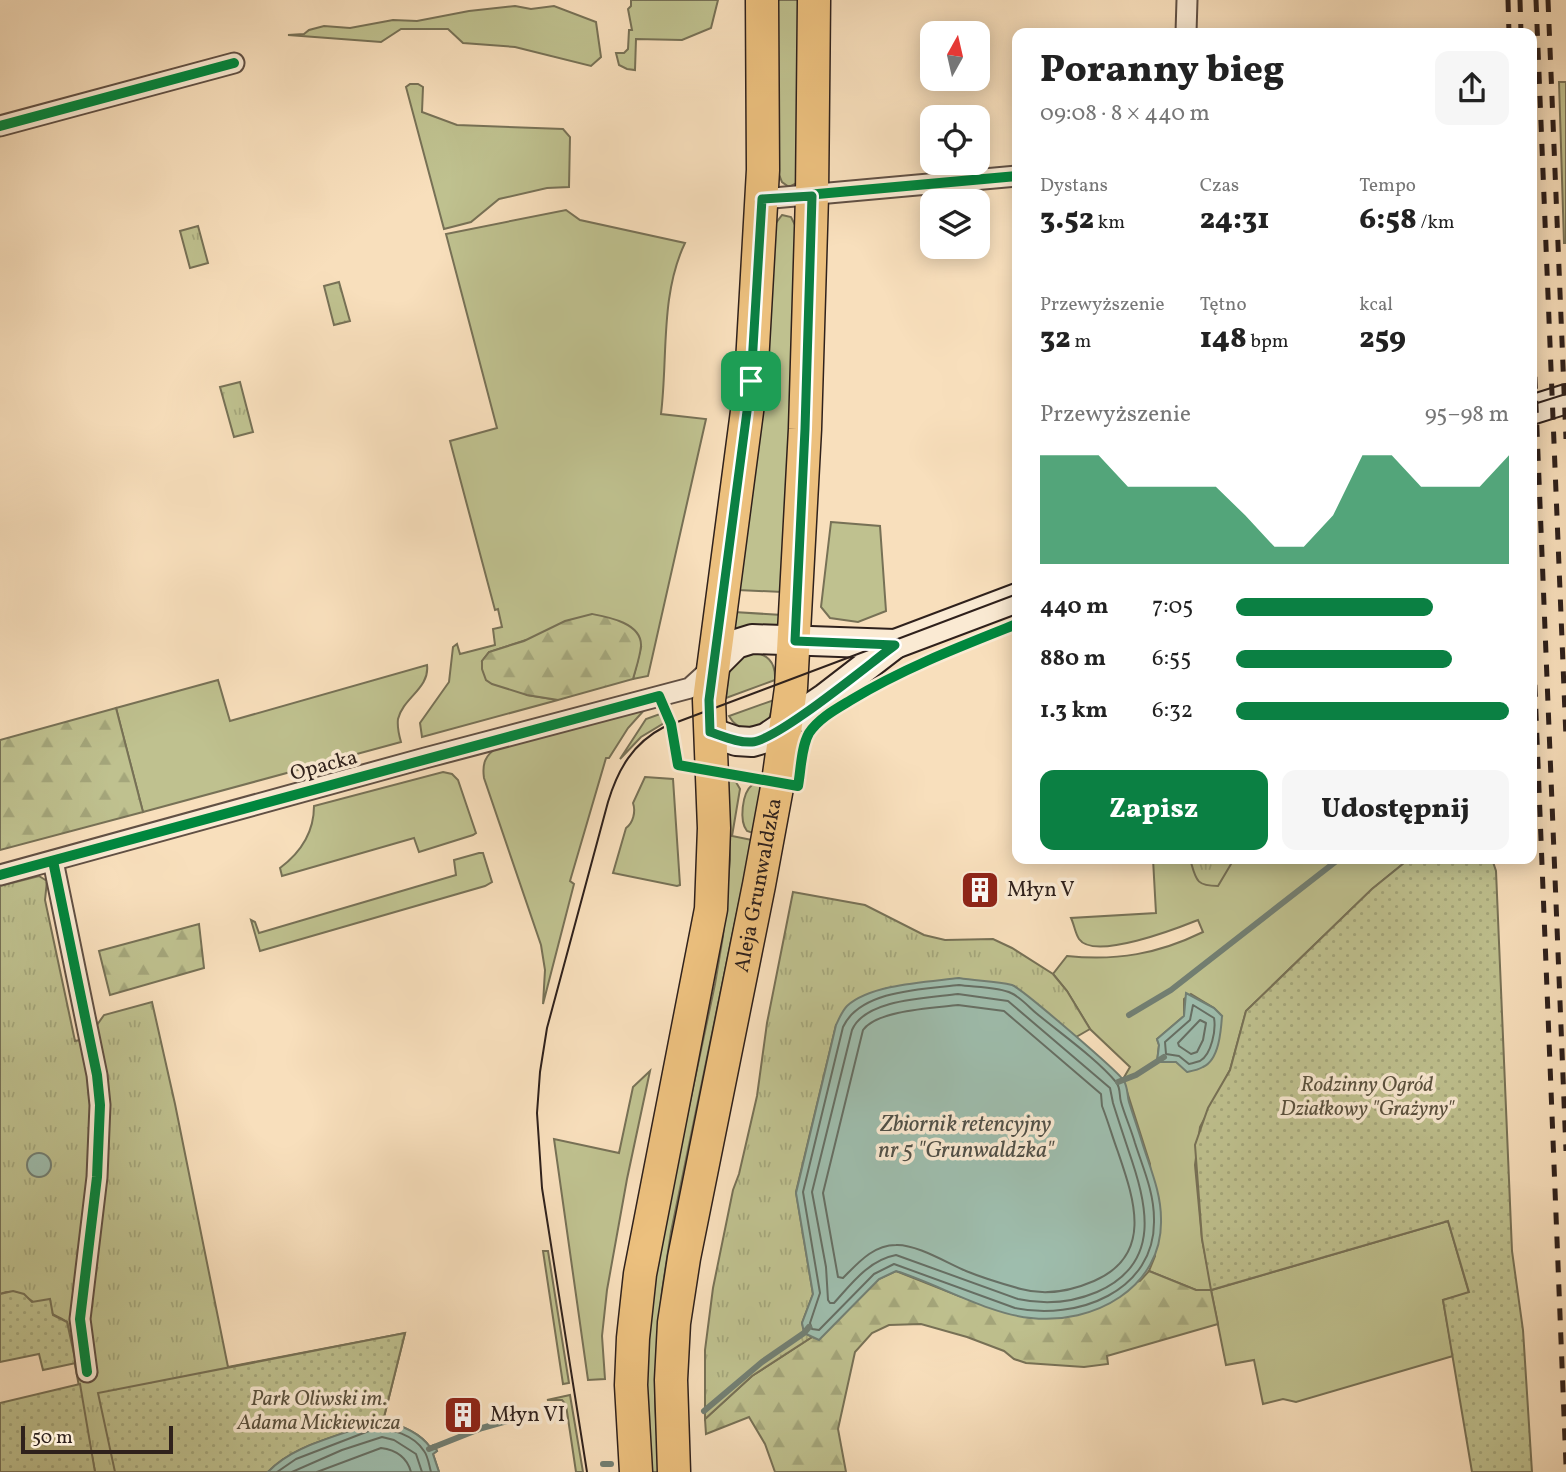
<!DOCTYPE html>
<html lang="pl">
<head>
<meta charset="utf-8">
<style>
	:root { --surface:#fff; --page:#f6f6f6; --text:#222; --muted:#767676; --accent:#0b8043 }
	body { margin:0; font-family:Vollkorn,serif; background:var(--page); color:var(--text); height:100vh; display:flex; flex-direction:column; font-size:26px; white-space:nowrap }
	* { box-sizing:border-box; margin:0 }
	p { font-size:23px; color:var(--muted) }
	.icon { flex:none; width:38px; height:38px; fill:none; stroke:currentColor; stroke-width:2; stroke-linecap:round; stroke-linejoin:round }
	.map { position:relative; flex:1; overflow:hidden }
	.panel { position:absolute; left:1012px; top:28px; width:525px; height:836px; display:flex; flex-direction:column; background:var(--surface); border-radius:14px; box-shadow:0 4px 18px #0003 }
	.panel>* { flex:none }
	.needle { width:46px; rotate:8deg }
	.buttons { position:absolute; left:920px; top:21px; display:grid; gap:14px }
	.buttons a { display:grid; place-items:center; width:70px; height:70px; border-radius:14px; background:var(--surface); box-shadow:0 4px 18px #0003; font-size:35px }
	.scale { position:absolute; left:21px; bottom:18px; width:152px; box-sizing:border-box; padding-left:7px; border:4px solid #2f211c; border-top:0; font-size:19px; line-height:24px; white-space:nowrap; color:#2f211c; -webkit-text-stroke:5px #faead3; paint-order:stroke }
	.pin { position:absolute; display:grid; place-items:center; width:60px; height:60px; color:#fff; margin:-30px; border-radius:14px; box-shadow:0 4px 10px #0006 }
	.round { display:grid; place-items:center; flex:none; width:74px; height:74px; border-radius:14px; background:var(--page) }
	.head { display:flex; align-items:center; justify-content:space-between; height:119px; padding:0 28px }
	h1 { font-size:38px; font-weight:800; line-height:52px }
	.figures { display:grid; grid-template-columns:repeat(3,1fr); gap:10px; height:119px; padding:7px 28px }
	.figures div { display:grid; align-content:center }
	.figures b { font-size:30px; font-weight:800 }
	.figures small { font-size:19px; font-weight:400 }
	.figures p { font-size:19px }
	.chart { height:196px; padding:14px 28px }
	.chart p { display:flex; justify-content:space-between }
	.chart svg { width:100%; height:126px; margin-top:7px; fill:var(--accent); opacity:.7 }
	.cta { display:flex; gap:14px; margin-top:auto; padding:14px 28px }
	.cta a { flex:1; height:80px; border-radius:14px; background:var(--accent); color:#fff; font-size:28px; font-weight:800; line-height:80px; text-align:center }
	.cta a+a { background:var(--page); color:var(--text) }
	ul { padding:0 28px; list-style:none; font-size:23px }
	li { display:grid; grid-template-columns:112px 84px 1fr; align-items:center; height:52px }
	li i { height:18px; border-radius:9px; background:var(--accent) }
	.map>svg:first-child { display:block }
	.grass { fill:#bfc18f; stroke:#777156; stroke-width:2; fill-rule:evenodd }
	.forest { fill:url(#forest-firs); stroke:#777156; stroke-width:2 }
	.park { fill:url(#park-tufts); stroke:#777156; stroke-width:2 }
	.garden { fill:url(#garden-dots); stroke:#777156; stroke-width:2 }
	.water { fill:#9ebdad; stroke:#727f73; stroke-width:2 }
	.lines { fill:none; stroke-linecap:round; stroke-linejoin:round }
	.shore { stroke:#666f64; stroke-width:2 }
	.stream { stroke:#727f73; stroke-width:6 }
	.minor-casing { stroke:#615044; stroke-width:23 }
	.secondary-casing { stroke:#2f211c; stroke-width:32 }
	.primary-casing { stroke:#2f211c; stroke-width:35 }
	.minor { stroke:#faead3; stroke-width:19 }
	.secondary { stroke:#faead3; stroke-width:28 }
	.primary { stroke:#ecc07e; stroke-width:32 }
	.tram { stroke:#2f211c; stroke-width:2 }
	.rail { stroke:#2f211c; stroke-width:5; stroke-dasharray:12 12; stroke-linecap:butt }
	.cycleway-casing { stroke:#faead3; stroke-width:15 }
	.cycleway { stroke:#00873e; stroke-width:10 }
	.route-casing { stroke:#fff; stroke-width:14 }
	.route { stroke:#0b8043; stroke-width:9 }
	.labels { text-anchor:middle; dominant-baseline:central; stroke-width:7; stroke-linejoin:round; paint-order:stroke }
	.street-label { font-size:21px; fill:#2f211c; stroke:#faead3 }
	.poi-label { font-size:21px; fill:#2f211c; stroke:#faead3; text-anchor:start }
	.park-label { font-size:21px; font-style:italic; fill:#5a513e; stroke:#faead3 }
	.water-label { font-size:23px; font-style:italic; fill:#505048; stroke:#faead3 }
</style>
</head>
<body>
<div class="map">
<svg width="1566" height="1472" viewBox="0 0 1566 1472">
	<defs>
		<pattern id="forest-firs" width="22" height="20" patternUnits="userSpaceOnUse" patternTransform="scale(1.75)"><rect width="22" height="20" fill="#bfc18f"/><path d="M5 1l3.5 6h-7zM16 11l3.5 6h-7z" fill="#a4a67b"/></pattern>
		<pattern id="park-tufts" width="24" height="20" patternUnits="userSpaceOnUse" patternTransform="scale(1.75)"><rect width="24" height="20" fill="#bfc18f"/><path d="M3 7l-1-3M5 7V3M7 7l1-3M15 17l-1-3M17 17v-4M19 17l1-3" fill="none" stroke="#a4a67b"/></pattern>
		<pattern id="garden-dots" width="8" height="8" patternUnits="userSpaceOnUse" patternTransform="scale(1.75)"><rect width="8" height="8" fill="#bfc18f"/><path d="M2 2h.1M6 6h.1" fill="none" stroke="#a4a67b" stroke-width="1.8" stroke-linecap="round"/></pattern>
	</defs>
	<rect width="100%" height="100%" fill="#f8dfbc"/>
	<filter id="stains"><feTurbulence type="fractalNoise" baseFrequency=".00286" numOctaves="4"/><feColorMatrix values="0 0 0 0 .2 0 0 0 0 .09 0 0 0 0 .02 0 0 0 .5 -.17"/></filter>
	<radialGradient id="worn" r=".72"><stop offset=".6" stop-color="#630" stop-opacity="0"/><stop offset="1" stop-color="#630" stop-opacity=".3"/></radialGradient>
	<g class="grass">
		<path d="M631 0H718L711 28 682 40 636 39 635 70 627 69 619 65 616 53H624L628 49 629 30H632L628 9 631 6Z"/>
		<path d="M778 0H802L798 182 789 187 782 182 778 172Z"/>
		<path d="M515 6 531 9 554 6 596 22 601 57 591 66 515 47 463 43 448 29H401L381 42 288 35 304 34 309 30 324 26 350 28 393 20 417 21 469 11Z"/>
		<path d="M1559 82H1566V243H1564Z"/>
		<path d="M410 84H418L423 87 422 112 457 125 563 129 570 137 569 187 547 188 499 199 471 222 444 229 406 87Z"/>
		<path d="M566 210 580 220 685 243C660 295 668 358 661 414L706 419 648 676 633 679 641 647 526 640 489 652 482 661 527 695 558 700 422 737 420 723 449 682 453 647 457 644 460 654 495 645 493 629 502 627 498 609 495 610 450 441 497 428 446 234Z"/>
		<path d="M782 215 791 217 796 227 793 361 782 592 738 590 775 229 776 223Z"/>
		<path d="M831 522 880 526 886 611 858 622 830 618 821 607Z"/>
		<path d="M734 612 782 615 781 626 734 631 732 630Z"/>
		<path d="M749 651C767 654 776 661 775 680L726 698 729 666Z"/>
		<path d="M427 665C430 688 403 698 398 719 397 727 399 735 401 742L143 812 116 708 218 680 230 721Z"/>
		<path d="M774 700 769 720C755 729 739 734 729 716Z"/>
		<path d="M646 708 628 728 609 758H606L570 881 574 884 543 1004 545 970 541 945 484 778C482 764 485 755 497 748Z"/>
		<path d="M660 714 664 723 641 737 620 759 646 719Z"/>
		<path d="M443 772 452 774 458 780 476 833 473 835 419 852 414 838 282 876 280 868C300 853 314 833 314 806Z"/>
		<path d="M645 777 673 779 680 885 677 886 613 873 626 828C633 823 636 812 633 803Z"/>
		<path d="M728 780 736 782 740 789 732 836 752 840 671 1232 662 1291 657 1345 655 1401 659 1472H651L646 1386 649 1325 659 1248 715 984 723 936 730 860Z"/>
		<path d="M752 785H762L753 833 747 831C739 821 742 793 752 785Z"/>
		<path d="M479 853H483L492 882 485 886 260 951 251 920 255 922 259 933 456 875 454 860Z"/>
		<path d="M1153 859H1409L1372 889 1246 1011 1230 1070 1200 1127 1195 1165 1202 1239 1212 1290 1448 1221 1469 1293 1443 1300 1453 1356 1296 1402 1283 1399 1263 1404 1254 1360 1226 1365 1211 1290H1196L1149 1271 1155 1256 1150 1164 1123 1079 1130 1067 1090 1029 1067 991 1053 974 1067 956C1117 961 1158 954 1203 932L1198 920C1178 928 1094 961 1079 939 1075 933 1074 924 1071 918L1156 913ZM1191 994 1214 1008 1222 1016 1176 1062H1157L1159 1045 1157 1039 1184 1016V999Z"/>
		<path d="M650 1071 627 1179 607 1290 602 1336 605 1379 588 1380 554 1139 619 1153 633 1087Z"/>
		<path d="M543 1251H548L569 1383 563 1384Z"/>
		<path d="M570 1395 583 1472H576L566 1405 562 1400H547Z"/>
	</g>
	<g class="forest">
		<path d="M592 614C608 617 642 623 641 646 640 657 636 668 633 679L558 700 527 695 492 684 486 680 482 669V661L489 652 524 641 565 621Z"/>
		<path d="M116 708 143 812 0 850V740Z"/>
		<path d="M199 924 204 968 110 995 99 951Z"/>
		<path d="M896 1271 959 1296 1031 1318 1140 1281 1149 1271 1196 1290H1211L1218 1324 1107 1356 1108 1364 1084 1367 1026 1363 1014 1359 1004 1351 967 1337 921 1324 889 1325 872 1333 855 1352 838 1429 846 1472H775L765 1444 749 1417 706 1434 705 1419 752 1376 812 1337 819 1339 879 1279Z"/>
	</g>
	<g class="park">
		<path d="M198 226 208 263 190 268 180 231Z"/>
		<path d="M339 282 350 321 334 325 324 286Z"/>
		<path d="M240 382 253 432 234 437 220 387Z"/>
		<path d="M1190 859H1234L1218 886C1195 886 1196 879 1190 859Z"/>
		<path d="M39 876 47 881 45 900 75 1041 98 1036 97 1025 104 1015 152 1002 175 1104 228 1367 405 1333 383 1421C401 1425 419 1432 430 1447L434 1445 437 1451 433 1454 439 1472H95L67 1322C62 1318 58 1317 52 1314 33 1306 22 1285 0 1294V886Z"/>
		<path d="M793 892 865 905 924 935 945 940 993 939 1012 948 1053 974 1067 991 1090 1029 1076 1037 1014 986 836 1025 796 1192 813 1294 802 1323 805 1333 812 1337 752 1376 705 1419V1350L713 1288 733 1190 739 1174 757 1096 767 1023Z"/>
	</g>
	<g class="garden">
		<path d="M1409 859H1492L1496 871 1512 1251 1523 1330 1532 1472H1472L1443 1300 1469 1292 1448 1221 1211 1290 1202 1239 1195 1145 1208 1108 1230 1070 1246 1011 1372 889Z"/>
		<path d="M13 1291 24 1294 32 1302 50 1299 53 1315 67 1322 76 1363 43 1370 39 1354 0 1362V1294Z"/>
		<path d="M405 1333 383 1421 373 1422C339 1437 294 1444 268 1472H115L98 1393Z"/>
		<path d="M80 1384 95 1472H0V1403Z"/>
	</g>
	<g class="water">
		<path d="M959 978C976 981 995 981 1012 985 1021 988 1119 1072 1124 1081 1128 1088 1127 1095 1129 1102 1133 1115 1138 1129 1142 1142 1150 1168 1161 1192 1161 1219 1163 1288 1093 1325 1031 1318 988 1314 938 1284 896 1271L879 1279 819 1340 804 1333 802 1323 813 1294 796 1193 836 1025C839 1019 842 1011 847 1006 871 984 928 982 959 978Z"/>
		<path d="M1186 993 1214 1008 1222 1016C1221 1031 1219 1060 1203 1067 1198 1070 1192 1071 1187 1072L1176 1062H1157L1159 1045 1157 1039 1184 1016Z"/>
		<circle cx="39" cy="1165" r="12"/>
		<path d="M383 1421C401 1425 419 1432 430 1447L434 1445 437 1451 433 1454 439 1472H268C294 1444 339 1437 373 1422Z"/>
	</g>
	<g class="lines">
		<g class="shore">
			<path d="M959 985C973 987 1000 987 1011 993 1020 997 1029 1007 1036 1013 1060 1033 1097 1059 1116 1082 1121 1088 1119 1096 1121 1102 1125 1116 1131 1129 1135 1143 1143 1168 1154 1192 1154 1219 1156 1292 1076 1321 1015 1308L894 1264 874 1274 819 1330 812 1329 810 1323 820 1293 803 1192 843 1027C860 990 924 989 959 985Z"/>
			<path d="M958 994 1008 1001 1110 1088 1113 1103C1118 1119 1123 1134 1128 1149 1147 1204 1163 1263 1097 1292 1071 1303 1045 1305 1018 1299L896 1255C869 1260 852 1283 834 1303H830L828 1300 826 1267 812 1192 852 1030C865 999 928 998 958 994Z"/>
			<path d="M958 1005 1004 1011 1101 1094 1102 1106C1108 1121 1112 1136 1118 1152 1134 1199 1154 1255 1094 1281 1071 1291 1046 1296 1021 1289 1003 1284 983 1278 966 1271 947 1263 916 1244 896 1245 873 1245 858 1263 843 1278L838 1277 823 1193 863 1030C877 1010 934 1008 958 1005Z"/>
			<path d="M1193 1005 1214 1018C1216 1029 1212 1054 1200 1061 1200 1061 1190 1064 1189 1064L1179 1056 1166 1054 1165 1042 1190 1020Z"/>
			<path d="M1200 1020 1206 1023 1203 1040 1197 1052 1191 1054 1179 1046 1178 1043Z"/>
			<path d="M277 1472 296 1459 374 1429C391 1428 414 1435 424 1451 428 1456 429 1465 431 1472"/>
			<path d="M292 1472 342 1450 382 1437 394 1440 416 1454 422 1472"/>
			<path d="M317 1472 381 1448C396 1450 407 1457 411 1472"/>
		</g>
		<g class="stream">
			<path d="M1129 1015 1171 990 1339 859"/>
			<path d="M1118 1082 1136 1075 1164 1057"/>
			<path d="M704 1411 762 1362 804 1333 809 1327"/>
			<path d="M429 1449 482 1428 507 1421"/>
			<path d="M603 1464H611"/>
		</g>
		<g class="minor-casing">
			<g id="minor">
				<path d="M1186 33 1187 0"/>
				<path d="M0 126 234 63"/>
				<path d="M762 199 1017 176"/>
				<path d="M53 861 97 1075 100 1105 97 1177 80 1319 87 1372"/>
				<path d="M0 875 425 758 690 688 712 668"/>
			</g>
		</g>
		<g class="secondary-casing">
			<g id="secondary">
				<path d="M1531 410 1566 399"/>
				<path d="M712 668 736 644 752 639 895 644"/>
				<path d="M710 732 736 741 752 742 766 738 825 698 895 644 1017 598"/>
			</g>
		</g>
		<g class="primary-casing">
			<g id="primary">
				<path d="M636 1472 631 1385 633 1338 640 1274 711 909 714 828 709 700 751 381 763 170 762 0"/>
				<path id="s1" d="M674 1472 671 1380 674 1323 684 1258 759 885 778 782 791 688 805 429 812 196 814 0"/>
			</g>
		</g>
		<use href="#minor" class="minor"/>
		<use href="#secondary" class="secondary"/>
		<use href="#primary" class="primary"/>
		<g class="tram">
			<path d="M1531 405 1566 394"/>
			<path d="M587 1472 542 1188 537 1113 540 1072 547 1028 608 802C618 769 633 743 664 727L1017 594"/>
		</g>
		<g class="rail">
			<path d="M1508 0 1509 33"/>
			<path d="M1520 0 1521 33"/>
			<path d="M1536 0 1566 738"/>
			<path d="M1548 0 1566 439"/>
			<path d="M1531 281 1566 1151"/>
			<path d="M1531 589 1566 1465"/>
		</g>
		<g class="cycleway-casing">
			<g id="cycleway">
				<path d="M0 126 234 63"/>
				<path d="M762 199 1017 176"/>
				<path d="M53 861 97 1075 100 1105 97 1177 80 1319 87 1372"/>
				<path d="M0 875 659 696 671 724 678 765 798 786C801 770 801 747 809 733 819 718 836 709 851 700 904 668 959 647 1017 624"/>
			</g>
		</g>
		<use href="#cycleway" class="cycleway"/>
	</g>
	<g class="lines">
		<g class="route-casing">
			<path id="route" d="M812 196 805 429 795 641 895 645C869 664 778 740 752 742 737 743 723 736 710 732L709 700 751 381 762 199Z"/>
		</g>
		<use href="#route" class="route"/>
	</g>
	<defs>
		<g id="building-square" transform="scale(2.0125)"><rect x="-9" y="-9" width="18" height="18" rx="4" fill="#8f2418" stroke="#faead3"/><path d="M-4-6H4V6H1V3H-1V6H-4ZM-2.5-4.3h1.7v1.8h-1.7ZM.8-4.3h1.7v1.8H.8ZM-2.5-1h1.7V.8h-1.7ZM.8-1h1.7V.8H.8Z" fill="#fff"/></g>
	</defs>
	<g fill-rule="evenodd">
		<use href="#building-square" x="980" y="890"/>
		<use href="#building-square" x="463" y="1415"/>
	</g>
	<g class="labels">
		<g class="street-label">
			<text transform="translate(324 766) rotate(-15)">Opacka</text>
			<text stroke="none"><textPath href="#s1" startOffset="595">Aleja Grunwaldzka</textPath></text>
		</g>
		<g class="poi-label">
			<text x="1007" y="890">Młyn V</text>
			<text x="490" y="1415">Młyn VI</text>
		</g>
		<g class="park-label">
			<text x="1367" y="1085">Rodzinny Ogród<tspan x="1367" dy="24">Działkowy "Grażyny"</tspan></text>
			<text x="319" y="1399">Park Oliwski im.<tspan x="319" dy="24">Adama Mickiewicza</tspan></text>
		</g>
		<g class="water-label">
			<text x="966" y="1125">Zbiornik retencyjny<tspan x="966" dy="26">nr 5 "Grunwaldzka"</tspan></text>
		</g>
	</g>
	<rect width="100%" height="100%" filter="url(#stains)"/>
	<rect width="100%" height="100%" fill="url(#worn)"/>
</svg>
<div class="buttons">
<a><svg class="needle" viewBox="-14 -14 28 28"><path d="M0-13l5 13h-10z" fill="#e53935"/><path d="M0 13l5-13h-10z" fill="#767676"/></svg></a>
<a><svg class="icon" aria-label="locate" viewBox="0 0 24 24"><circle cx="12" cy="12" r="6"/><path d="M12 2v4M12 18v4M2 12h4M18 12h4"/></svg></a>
<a><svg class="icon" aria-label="layers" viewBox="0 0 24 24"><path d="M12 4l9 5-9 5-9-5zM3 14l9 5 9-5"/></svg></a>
</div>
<div class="scale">50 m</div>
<div class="pin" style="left:751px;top:381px;background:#1e9e55"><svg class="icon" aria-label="arrive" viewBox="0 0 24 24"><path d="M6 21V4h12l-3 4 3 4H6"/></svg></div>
<section class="panel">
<div class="head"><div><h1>Poranny bieg</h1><p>09:08 · 8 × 440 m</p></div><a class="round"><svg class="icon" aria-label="share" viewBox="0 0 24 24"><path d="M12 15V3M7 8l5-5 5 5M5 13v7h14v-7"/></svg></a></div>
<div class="figures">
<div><p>Dystans</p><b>3.52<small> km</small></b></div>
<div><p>Czas</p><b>24:31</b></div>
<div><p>Tempo</p><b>6:58<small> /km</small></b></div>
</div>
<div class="figures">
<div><p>Przewyższenie</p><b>32<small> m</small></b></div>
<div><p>Tętno</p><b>148<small> bpm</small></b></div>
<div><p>kcal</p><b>259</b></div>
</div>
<div class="chart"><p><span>Przewyższenie</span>95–98 m</p>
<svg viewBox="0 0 160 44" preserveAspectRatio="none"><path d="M0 44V6L10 6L20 6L30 17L40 17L50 17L60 17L70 27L80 38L90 38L100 27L110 6L120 6L130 17L140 17L150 17L160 6V44z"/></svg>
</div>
<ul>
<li><b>440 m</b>7:05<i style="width:72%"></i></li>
<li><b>880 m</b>6:55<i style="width:79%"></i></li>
<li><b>1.3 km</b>6:32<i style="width:100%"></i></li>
</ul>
<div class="cta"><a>Zapisz</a><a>Udostępnij</a></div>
</section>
</div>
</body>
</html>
